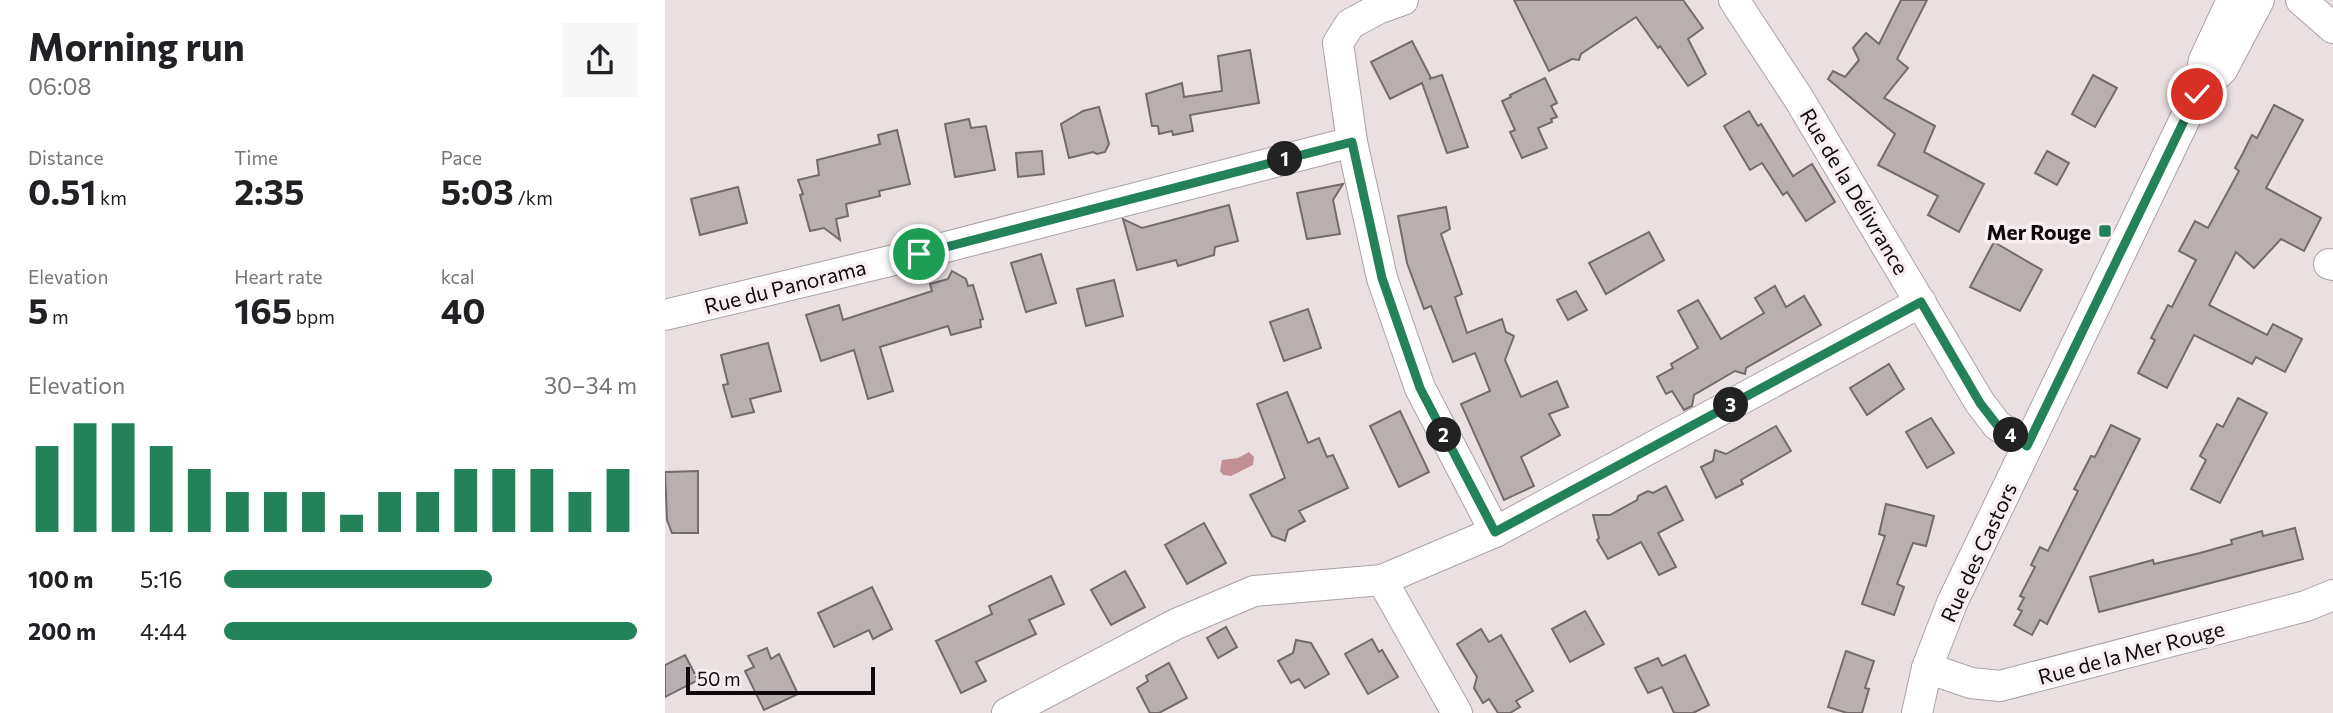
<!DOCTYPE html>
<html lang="en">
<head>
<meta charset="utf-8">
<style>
	:root { --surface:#fff; --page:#f6f6f6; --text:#202124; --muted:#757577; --accent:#238259 }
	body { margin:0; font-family:Commissioner,sans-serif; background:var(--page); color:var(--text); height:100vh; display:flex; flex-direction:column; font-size:26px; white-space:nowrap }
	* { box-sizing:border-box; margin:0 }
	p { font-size:23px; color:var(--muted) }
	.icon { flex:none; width:38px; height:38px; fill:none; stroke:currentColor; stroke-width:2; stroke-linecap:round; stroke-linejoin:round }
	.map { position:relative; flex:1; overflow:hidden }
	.drawer { display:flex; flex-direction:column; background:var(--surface); width:665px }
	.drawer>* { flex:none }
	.scale { position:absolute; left:21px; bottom:18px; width:189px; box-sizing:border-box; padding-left:7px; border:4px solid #0e0a0b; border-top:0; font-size:19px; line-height:24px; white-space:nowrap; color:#0e0a0b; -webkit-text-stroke:5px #f8eeef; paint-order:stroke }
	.pin { position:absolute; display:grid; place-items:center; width:60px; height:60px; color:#fff; margin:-30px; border:4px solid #fff; border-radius:50%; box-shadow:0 2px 7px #0007 }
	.km { position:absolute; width:35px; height:35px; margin:-18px; border-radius:50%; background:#222; color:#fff; font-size:19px; line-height:35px; text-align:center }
	.round { display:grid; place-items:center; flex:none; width:74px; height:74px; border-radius:0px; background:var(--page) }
	.summary { display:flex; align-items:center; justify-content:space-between; height:119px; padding:0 28px }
	h1 { font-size:38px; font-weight:700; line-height:52px }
	.stats { display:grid; grid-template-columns:repeat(3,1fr); gap:10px; height:119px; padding:7px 28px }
	.stats div { display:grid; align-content:center }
	.stats b { font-size:35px; font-weight:700 }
	.stats small { font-size:19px; font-weight:400 }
	.stats p { font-size:19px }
	.chart { height:196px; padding:14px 28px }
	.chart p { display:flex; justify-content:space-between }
	.chart svg { width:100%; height:126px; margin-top:7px; stroke:var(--accent); stroke-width:6 }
	ul { padding:0 28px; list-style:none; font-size:23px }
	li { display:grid; grid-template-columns:112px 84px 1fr; align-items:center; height:52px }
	li i { height:18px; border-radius:9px; background:var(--accent) }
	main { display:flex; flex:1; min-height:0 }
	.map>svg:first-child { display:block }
	.water { fill:#c28f95 }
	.building { fill:#b9afb0; stroke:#756b6c; stroke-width:2 }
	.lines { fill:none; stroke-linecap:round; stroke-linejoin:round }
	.minor-casing { stroke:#aca2a3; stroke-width:32 }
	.minor { stroke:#fff; stroke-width:30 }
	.route-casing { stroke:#fff; stroke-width:14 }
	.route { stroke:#238259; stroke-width:9 }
	.poi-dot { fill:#238259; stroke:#f8eeef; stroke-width:2.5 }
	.labels { text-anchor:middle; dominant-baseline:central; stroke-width:7; stroke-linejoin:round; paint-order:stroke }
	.street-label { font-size:21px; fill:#0e0a0b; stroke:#f8eeef }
	.poi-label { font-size:21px; font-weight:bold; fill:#0e0a0b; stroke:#f8eeef; text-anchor:end }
</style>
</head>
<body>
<main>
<section class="drawer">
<div class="summary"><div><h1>Morning run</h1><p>06:08</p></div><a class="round"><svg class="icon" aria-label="share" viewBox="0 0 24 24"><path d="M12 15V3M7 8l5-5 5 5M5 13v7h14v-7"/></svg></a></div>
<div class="stats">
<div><p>Distance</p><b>0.51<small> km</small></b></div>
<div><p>Time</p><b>2:35</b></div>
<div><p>Pace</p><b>5:03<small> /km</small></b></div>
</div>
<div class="stats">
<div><p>Elevation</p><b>5<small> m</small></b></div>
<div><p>Heart rate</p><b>165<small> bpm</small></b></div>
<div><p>kcal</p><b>40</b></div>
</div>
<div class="chart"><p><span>Elevation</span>30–34 m</p>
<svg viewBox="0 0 160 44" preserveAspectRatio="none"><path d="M5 44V14M15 44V6M25 44V6M35 44V14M45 44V22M55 44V30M65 44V30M75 44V30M85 44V38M95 44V30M105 44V30M115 44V22M125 44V22M135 44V22M145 44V30M155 44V22"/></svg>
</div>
<ul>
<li><b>100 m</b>5:16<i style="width:65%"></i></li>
<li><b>200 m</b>4:44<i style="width:100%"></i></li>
</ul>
</section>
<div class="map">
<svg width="1668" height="713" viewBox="0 0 1668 713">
	<rect width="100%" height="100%" fill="#ebe0e1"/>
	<path class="water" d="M584 452 589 457 588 465 566 476 558 475 555 471 557 460 573 458Z"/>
	<g class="building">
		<path d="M849 0H1018L1038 28 1023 39 1041 74 1023 86 995 46 993 48 971 17 916 54 914 60 907 59 884 71Z"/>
		<path d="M1236 0H1262L1232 59 1243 68 1219 98 1270 126 1259 152 1319 184 1294 232 1263 215 1273 196 1213 165 1230 134 1163 79 1168 71 1180 77 1194 60 1188 48 1201 33 1214 44Z"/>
		<path d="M747 41 766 78 764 79 777 75 803 147 782 153 757 83 725 99 706 62Z"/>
		<path d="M585 50 594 103 525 115 528 131 508 135 507 131 494 134 493 126H487L481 94 517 83 519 97 557 91 553 56Z"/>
		<path d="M1428 75 1452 88 1430 127 1407 114Z"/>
		<path d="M880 78 892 103 886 106 892 117 886 119 887 122 873 128 882 148 857 158 845 132 850 130 837 101 846 97 845 95Z"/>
		<path d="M1609 105 1638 120 1601 188 1656 218 1639 251 1616 239 1589 268 1571 252 1544 305 1602 335 1608 324 1637 339 1620 372 1591 357 1587 364 1529 335 1502 388 1473 373 1490 340 1486 338 1503 305 1507 307 1531 260 1514 251 1530 221 1543 228 1574 171 1570 168 1578 153 1587 135 1592 138Z"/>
		<path d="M434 107 444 144 440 152 432 154 428 152 404 158 396 124 418 111Z"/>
		<path d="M1084 111 1093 126 1096 124 1128 176 1147 164 1170 202 1141 221 1122 192 1118 195 1097 163 1085 170 1059 126Z"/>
		<path d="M304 119 306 128 321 126 330 170 290 177 280 124Z"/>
		<path d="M232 130 245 184 214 191 215 196 181 204 183 216 171 219 175 240 159 228 145 231 135 195 138 194 133 180 154 175 152 160 215 144 213 135Z"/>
		<path d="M377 151 379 174 353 177 351 153Z"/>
		<path d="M1382 151 1404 163 1392 185 1370 173Z"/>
		<path d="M678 184 668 200 675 234 642 239 632 193Z"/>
		<path d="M73 187 82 223 35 235 26 199Z"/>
		<path d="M564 205 573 241 550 247 549 255 513 266 511 260 472 270 458 219 477 228Z"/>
		<path d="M781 207 785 229 776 234 797 294 790 297 802 333 837 319 841 332 849 336 840 360 856 397 892 381 903 407 884 414 895 435 856 457 869 486 839 500 796 404 825 391 810 353 788 362 766 306 759 309 742 263 733 216Z"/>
		<path d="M984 232 999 260 941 294 924 263Z"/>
		<path d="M1329 242 1377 270 1355 311 1305 287Z"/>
		<path d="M376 254 391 303 361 312 346 263Z"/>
		<path d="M287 271 301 279 303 286 308 285 318 319 315 320 316 327 286 335 283 326 215 347 228 391 203 399 189 350 156 361 141 315 174 305 178 320 267 291 265 284 283 279Z"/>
		<path d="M449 280 458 316 421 326 412 289Z"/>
		<path d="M1110 286 1121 307 1139 296 1156 325 1081 368 1080 374 1070 371 1029 395 1027 406 1019 410 1007 391 1001 394 992 377 1008 368 1006 364 1033 348 1013 311 1033 300 1056 339 1099 313 1090 298Z"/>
		<path d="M911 291 922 310 903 320 892 300Z"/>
		<path d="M643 309 656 348 619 361 605 322Z"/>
		<path d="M103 343 116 391 85 399 89 412 67 417 58 385 63 384 56 355Z"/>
		<path d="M1224 364 1239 389 1202 415 1185 388Z"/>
		<path d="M622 392 643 443 654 438 662 457 668 455 683 488 634 511 640 521 623 530 620 541 607 536 585 495 620 478 592 404Z"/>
		<path d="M1573 398 1602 413 1555 503 1526 489 1541 460 1535 456 1552 424 1558 427Z"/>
		<path d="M735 411 764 472 734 487 705 426Z"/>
		<path d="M1266 418 1289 453 1262 468 1241 432Z"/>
		<path d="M1446 425 1475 439 1382 624 1375 620 1367 635 1349 625 1357 611 1353 609 1359 598 1355 596 1370 567 1366 565 1375 547 1383 551 1413 491 1409 489 1426 456 1430 457Z"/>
		<path d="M1111 426 1126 451 1076 480 1078 484 1051 498 1036 467 1048 461 1050 450 1061 454Z"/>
		<path d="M33 471V533H7L2 520 0 472Z"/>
		<path d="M1001 486 1018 520 993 533 1011 567 994 575 976 542 943 559 932 540 934 538 928 515H945L972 500 973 496 983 491 988 493Z"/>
		<path d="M1221 504 1269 516 1261 546 1248 543 1232 584 1239 587 1229 615 1197 604 1220 536 1214 534Z"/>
		<path d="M539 523 561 563 522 584 500 545Z"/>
		<path d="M1630 528 1638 559 1434 612 1425 577 1488 560 1489 564 1535 553 1567 544 1566 540 1597 531 1598 536Z"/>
		<path d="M460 571 480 607 446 625 426 590Z"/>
		<path d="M386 576 399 604 364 620 371 634 311 662 321 681 296 693 271 641 327 614 324 606Z"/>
		<path d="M207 587 227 629 208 639 204 630 169 647 153 613Z"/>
		<path d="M920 611 939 644 905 662 887 629Z"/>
		<path d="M561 627 572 647 553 658 542 638Z"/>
		<path d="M816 629 824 642 836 635 868 691 851 701 855 707 845 713H833L824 699 818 703 809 688 812 677 792 644Z"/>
		<path d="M707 639 714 652 717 650 733 677 703 694 680 654Z"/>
		<path d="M631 640 646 643 664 674 640 688 634 679 626 683 613 661 628 653Z"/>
		<path d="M102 648 106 659 114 654 133 694 99 710 80 671 89 667 83 656Z"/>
		<path d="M1181 651 1209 661 1200 688 1204 689 1197 713H1182L1163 707Z"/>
		<path d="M20 655 33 680 0 697V665Z"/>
		<path d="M1020 655 1044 705 1028 713H1009L997 687 983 693 970 668 993 658 997 666Z"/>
		<path d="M504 663 522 698 494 713H485L472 688 483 681 481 676Z"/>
	</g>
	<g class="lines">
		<g class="minor-casing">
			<g id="minor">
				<path d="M738 0 713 9 685 24 673 43 687 142 717 278 755 388 830 532"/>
				<path d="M1069 0 1134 99 1315 403 1332 425 1362 446"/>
				<path d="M1636 0 1668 28"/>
				<path d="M1532 93 1557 70 1594 0"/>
				<path d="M1664 264 1668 265"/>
				<path d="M0 315 254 254 687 142"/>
				<path d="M717 580 792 713"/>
				<path d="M1262 668 1306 683 1335 686 1641 606 1668 595"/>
				<path d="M342 713 511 624 589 591 717 580 830 532 1256 302"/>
				<path d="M1252 713 1262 668 1287 603 1532 94 1539 60 1567 0"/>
			</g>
		</g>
		<use href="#minor" class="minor"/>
	</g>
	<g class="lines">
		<g class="route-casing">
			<path id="route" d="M254 254 687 142 717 278 755 388 830 532 1256 302 1315 403 1332 425 1362 446 1532 94"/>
		</g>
		<use href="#route" class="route"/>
	</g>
	<rect class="poi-dot" x="1433" y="224" width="14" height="14" rx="3.5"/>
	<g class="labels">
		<g class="street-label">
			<text transform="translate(1190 191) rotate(59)">Rue de la Délivrance</text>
			<text transform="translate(120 286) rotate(-14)">Rue du Panorama</text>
			<text transform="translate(1313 552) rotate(-65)">Rue des Castors</text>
			<text transform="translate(1466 652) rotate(-15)">Rue de la Mer Rouge</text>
		</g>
		<g class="poi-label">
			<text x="1426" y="231">Mer Rouge</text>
		</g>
	</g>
</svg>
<div class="scale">50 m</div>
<div class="pin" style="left:254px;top:254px;background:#1e9e55"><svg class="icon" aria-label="arrive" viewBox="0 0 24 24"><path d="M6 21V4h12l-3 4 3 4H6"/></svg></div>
<div class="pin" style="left:1532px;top:94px;background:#d93025"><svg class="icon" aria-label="check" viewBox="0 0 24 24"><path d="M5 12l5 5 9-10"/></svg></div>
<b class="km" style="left:620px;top:159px">1</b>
<b class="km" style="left:779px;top:435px">2</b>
<b class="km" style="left:1066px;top:405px">3</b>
<b class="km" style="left:1346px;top:435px">4</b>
</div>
</main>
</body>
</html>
